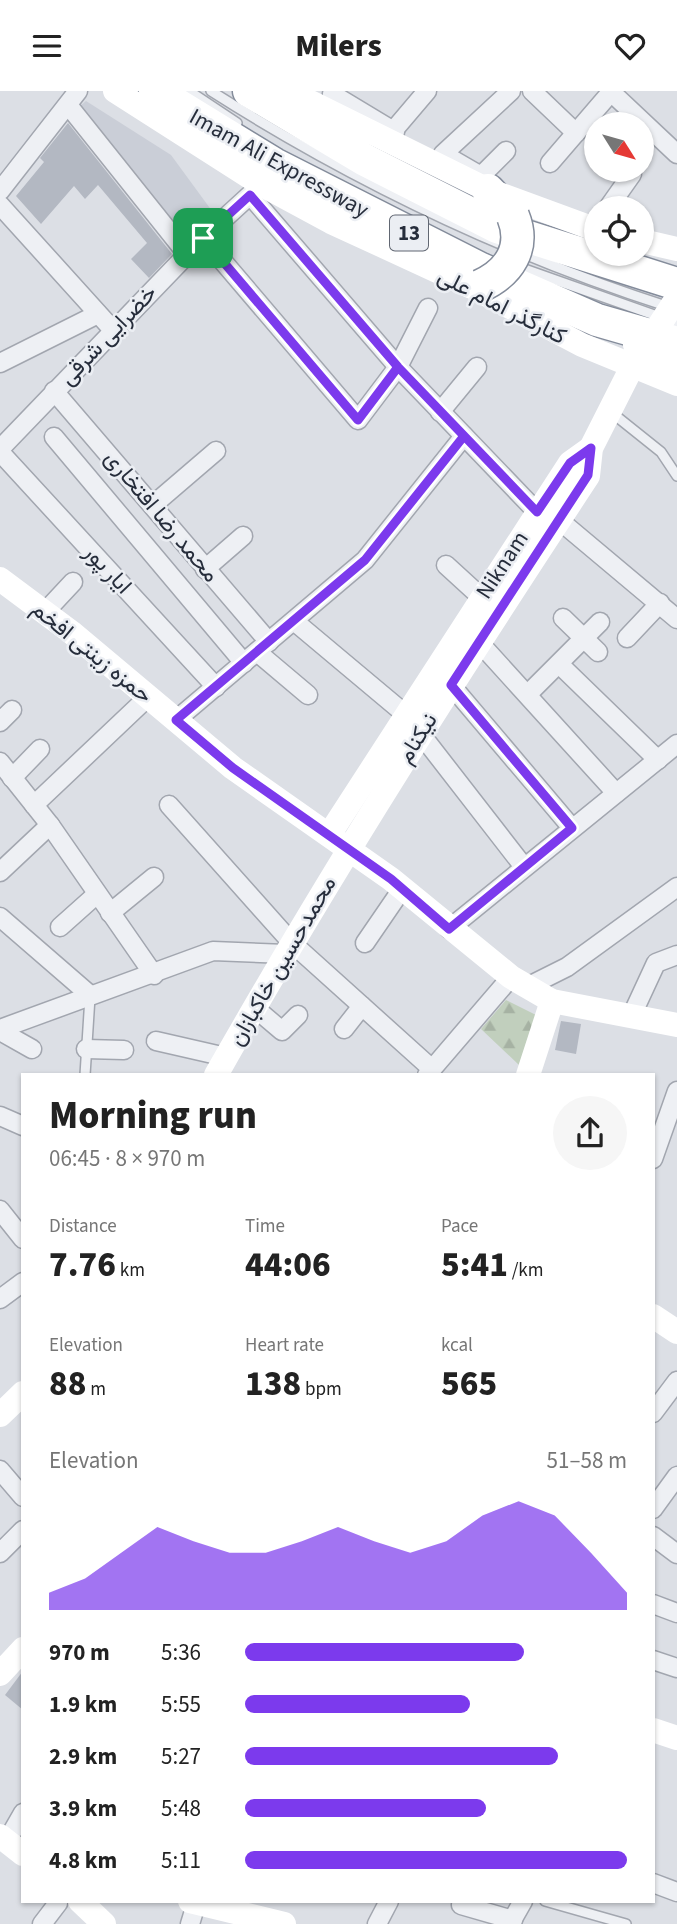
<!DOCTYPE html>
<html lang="en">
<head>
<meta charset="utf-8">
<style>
	:root { --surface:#fff; --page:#f6f6f6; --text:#222; --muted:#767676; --accent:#7c3aed }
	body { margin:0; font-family:"Source Sans 3",Vazirmatn,sans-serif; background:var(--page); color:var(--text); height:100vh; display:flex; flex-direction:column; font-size:26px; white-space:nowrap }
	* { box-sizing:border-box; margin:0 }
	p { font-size:23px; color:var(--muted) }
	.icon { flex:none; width:38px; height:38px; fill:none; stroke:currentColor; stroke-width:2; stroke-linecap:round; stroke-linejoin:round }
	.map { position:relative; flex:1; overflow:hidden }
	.sheet { position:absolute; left:21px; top:982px; width:634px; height:830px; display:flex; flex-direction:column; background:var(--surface); border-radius:0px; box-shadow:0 2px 5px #0004 }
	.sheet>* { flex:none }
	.needle { width:46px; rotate:127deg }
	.buttons { position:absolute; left:584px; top:21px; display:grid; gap:14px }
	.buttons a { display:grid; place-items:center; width:70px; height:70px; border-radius:50%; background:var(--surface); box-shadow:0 2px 5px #0004; font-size:35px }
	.pin { position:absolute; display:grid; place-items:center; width:60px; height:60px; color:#fff; margin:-30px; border-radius:14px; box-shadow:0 4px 10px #0006 }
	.round { display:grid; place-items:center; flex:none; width:74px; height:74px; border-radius:37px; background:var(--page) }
	.summary { display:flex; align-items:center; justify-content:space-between; height:119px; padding:0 28px }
	h1 { font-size:38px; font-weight:800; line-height:52px }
	.metrics { display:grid; grid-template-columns:repeat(3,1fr); gap:10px; height:119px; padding:7px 28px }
	.metrics div { display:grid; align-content:center }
	.metrics b { font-size:35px; font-weight:800 }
	.metrics small { font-size:19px; font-weight:400 }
	.metrics p { font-size:19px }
	.chart { height:196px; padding:14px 28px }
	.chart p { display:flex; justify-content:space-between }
	.chart svg { width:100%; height:126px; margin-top:7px; fill:var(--accent); opacity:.7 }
	ul { padding:0 28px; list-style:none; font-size:23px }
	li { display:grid; grid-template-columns:112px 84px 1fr; align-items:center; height:52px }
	li i { height:18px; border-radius:9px; background:var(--accent) }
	header { display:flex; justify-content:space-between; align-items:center; height:91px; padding:0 28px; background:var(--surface); font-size:32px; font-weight:800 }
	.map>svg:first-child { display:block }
	.built { fill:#caced7 }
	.forest { fill:url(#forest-firs) }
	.building { fill:#b3b8c2 }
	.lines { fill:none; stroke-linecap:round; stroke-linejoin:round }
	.lane-casing { stroke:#a2a6af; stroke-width:12 }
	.street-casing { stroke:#a2a6af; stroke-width:21 }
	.highway-casing { stroke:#848c9b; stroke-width:35 }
	.lane { stroke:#eef0f4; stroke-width:9 }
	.street { stroke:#eef0f4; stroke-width:18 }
	.secondary { stroke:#fff; stroke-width:24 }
	.highway { stroke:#fff; stroke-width:32 }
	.highway-bridge-casing { stroke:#848c9b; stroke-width:35; stroke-linecap:butt }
	.secondary-bridge { stroke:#fff; stroke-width:24 }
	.highway-bridge { stroke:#fff; stroke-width:32 }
	.route-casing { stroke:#fff; stroke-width:14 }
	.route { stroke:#7c3aed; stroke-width:9 }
	.labels { text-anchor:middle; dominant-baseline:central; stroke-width:5; stroke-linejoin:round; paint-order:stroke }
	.shield { fill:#ebeef3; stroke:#616772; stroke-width:2 }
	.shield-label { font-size:21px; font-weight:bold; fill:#262d3b }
	.street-label { font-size:23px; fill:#262d3b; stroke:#ebeef3 }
</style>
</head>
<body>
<header><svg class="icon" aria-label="menu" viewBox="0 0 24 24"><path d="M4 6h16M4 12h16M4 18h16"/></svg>Milers<svg class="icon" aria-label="heart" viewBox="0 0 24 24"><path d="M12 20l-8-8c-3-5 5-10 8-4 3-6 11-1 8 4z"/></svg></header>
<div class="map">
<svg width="677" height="1833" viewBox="0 0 677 1833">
	<defs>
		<pattern id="forest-firs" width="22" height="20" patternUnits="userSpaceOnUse" patternTransform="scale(1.75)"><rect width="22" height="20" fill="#c1cfbd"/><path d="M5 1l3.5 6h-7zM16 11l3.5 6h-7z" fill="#a6b2a3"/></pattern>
	</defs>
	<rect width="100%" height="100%" fill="#dcdfe5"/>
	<path class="built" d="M86 10 171 64 212 120 181 146 79 16Z"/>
	<path class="forest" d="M506 909 536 924 519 974 481 938Z"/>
	<g class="building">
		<path d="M68 32 172 163 149 187 131 168 147 152 98 94 85 108 74 95 41 133 16 105 44 71 40 67Z"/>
		<path d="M561 930 581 933 576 963 555 959Z"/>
		<path d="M23 1580V1619L5 1604Z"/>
	</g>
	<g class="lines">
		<g class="lane-casing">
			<g id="lane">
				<path d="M189 0 237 32"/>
				<path d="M211 0C354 91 507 164 669 216"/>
				<path d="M513 174 677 232"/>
				<path d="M611 321 661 361 677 385"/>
				<path d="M85 984 90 906"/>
				<path d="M545 1810 626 1833"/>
			</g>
		</g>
		<g class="street-casing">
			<g id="street">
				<path d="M532 0 576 42"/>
				<path d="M610 0 677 63"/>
				<path d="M332 3 395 41"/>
				<path d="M68 14 187 163"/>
				<path d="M393 40 427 0"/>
				<path d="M506 60 481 85 443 63 511 0"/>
				<path d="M550 72 612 0"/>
				<path d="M0 100 78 0"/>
				<path d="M0 114 113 239"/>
				<path d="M608 117 632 83"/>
				<path d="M203 147 358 329 398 276 428 217"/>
				<path d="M0 272 98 223"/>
				<path d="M54 300 269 551"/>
				<path d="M440 321 477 276"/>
				<path d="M54 346 244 572"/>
				<path d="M0 358 203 147 250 104 398 276 537 421"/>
				<path d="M0 361 216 596"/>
				<path d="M153 414 216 360"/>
				<path d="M559 429 677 528"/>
				<path d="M446 474 481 506"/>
				<path d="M205 478 243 445"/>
				<path d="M45 521 73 491"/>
				<path d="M563 527 598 561"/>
				<path d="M294 530 405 623"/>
				<path d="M627 547 660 512"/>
				<path d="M478 550 616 702"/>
				<path d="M257 561 308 604"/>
				<path d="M559 573 658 669"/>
				<path d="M451 594 572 737"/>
				<path d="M528 603 600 531"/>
				<path d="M176 629 365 469 464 345"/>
				<path d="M0 631 12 619"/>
				<path d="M420 642 524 776"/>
				<path d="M0 671 50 734 154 884"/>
				<path d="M12 687 40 658"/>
				<path d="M34 714 148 606"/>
				<path d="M169 714 292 852 432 978"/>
				<path d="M0 781 50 734"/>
				<path d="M110 822 154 786"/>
				<path d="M0 826 90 904"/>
				<path d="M60 836 97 803"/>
				<path d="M449 838 677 653"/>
				<path d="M365 852 402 798"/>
				<path d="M527 896 567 876 677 796"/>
				<path d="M255 917 282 940 298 924"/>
				<path d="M631 926 656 872 677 864"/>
				<path d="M0 938 213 860 286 863"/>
				<path d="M344 938 362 915"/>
				<path d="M0 940 32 958"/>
				<path d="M156 950 226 966"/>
				<path d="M86 958 124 959"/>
				<path d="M427 984 511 886"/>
				<path d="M0 1025 23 1035"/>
				<path d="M653 1068 677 1000"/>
				<path d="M0 1119 23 1148"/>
				<path d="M0 1208 23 1191"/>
				<path d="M653 1322 677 1290"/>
				<path d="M0 1379 23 1406"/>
				<path d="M653 1418 677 1385"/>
				<path d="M653 1445 677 1463"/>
				<path d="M0 1462 23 1439"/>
				<path d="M653 1513 677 1522"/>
				<path d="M653 1569 677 1577"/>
				<path d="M7 1750 23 1722"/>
				<path d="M653 1792 677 1801"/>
				<path d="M461 1814 513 1829"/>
				<path d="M42 1833 58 1812"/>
				<path d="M190 1833 197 1810"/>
				<path d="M377 1833 389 1810"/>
				<path d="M510 1833 523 1810"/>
			</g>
		</g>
		<g class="highway-casing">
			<g id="highway">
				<path d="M155 0 274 73 481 178 597 229 677 252"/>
				<path d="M249 0 365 69 497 136 677 193"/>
				<path d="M488 99 513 125"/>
			</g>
		</g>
		<use href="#lane" class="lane"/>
		<use href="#street" class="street"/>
		<g class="secondary">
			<path d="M115 0 259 92 331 131 472 196 582 254 677 293"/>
			<path d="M288 0 488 99 597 139"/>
			<path d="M642 150 677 158"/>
			<path d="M635 254 677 270"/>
			<path d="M0 488 71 541 233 677 391 788 511 886 552 910 677 934"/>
			<path d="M329 744 570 372 591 357"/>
			<path d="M216 984C332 779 459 581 588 385L591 357 632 276"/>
			<path d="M528 984 552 910"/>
			<path d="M653 1225 677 1241"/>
			<path d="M0 1324 23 1302"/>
			<path d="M0 1583 23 1558"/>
			<path d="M653 1639 677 1647"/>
			<path d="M0 1745 23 1763"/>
			<path d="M80 1810 104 1833"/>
			<path d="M190 1810 284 1833"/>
		</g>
		<use href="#highway" class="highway"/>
		<g class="highway-bridge-casing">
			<path id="highway-bridge" d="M480 195C509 182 526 157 513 125"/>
		</g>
		<path class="secondary-bridge" d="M632 276 677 207"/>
		<use href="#highway-bridge" class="highway-bridge"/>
	</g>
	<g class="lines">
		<g class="route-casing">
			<path id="route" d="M203 147 250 104 398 276 464 345 365 469 176 629 233 677 391 788 449 838 572 737 451 594 588 384 591 357 570 372 537 421 398 276 358 329 203 147"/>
		</g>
		<use href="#route" class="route"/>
	</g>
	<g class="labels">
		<rect class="shield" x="390" y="124.5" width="38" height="35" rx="5"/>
		<g class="shield-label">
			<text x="409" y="142">13</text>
		</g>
		<g class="street-label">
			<text transform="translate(279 72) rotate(29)">Imam Ali Expressway</text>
			<text transform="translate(502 215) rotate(27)">کنارگذر امام علی</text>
			<text transform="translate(108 244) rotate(-46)">خضرایی شرقی</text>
			<text transform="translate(162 425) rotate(50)">محمد رضا افتخاری</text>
			<text transform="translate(502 474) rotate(-57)">Niknam</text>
			<text transform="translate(108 478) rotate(47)">ایار پور</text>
			<text transform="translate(92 561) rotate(39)">حمزه زینتی افخم</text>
			<text transform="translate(417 647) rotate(-58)">نیکنام</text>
			<text transform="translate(282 870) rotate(-60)">محمدحسین خاکبازان</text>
		</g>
	</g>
</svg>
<div class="buttons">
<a><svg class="needle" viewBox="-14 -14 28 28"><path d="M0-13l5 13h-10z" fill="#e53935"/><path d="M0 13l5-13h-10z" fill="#767676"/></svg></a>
<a><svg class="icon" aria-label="locate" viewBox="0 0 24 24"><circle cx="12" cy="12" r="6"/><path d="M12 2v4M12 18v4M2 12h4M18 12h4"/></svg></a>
</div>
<div class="pin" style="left:203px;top:147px;background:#1e9e55"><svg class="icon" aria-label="arrive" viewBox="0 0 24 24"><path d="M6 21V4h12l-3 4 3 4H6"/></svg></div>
<section class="sheet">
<div class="summary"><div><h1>Morning run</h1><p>06:45 · 8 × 970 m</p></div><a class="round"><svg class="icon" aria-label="share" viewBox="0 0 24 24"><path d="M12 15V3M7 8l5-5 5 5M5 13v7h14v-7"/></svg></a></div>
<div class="metrics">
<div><p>Distance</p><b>7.76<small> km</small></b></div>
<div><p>Time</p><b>44:06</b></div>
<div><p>Pace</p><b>5:41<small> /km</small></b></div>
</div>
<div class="metrics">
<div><p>Elevation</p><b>88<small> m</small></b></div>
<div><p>Heart rate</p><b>138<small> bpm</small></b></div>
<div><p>kcal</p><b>565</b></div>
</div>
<div class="chart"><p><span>Elevation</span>51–58 m</p>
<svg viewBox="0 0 160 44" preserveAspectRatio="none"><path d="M0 44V38L10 33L20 24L30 15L40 20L50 24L60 24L70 20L80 15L90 20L100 24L110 20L120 11L130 6L140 11L150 24L160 38V44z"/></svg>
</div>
<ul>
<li><b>970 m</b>5:36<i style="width:73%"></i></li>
<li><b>1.9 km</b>5:55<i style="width:59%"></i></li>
<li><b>2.9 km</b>5:27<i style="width:82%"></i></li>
<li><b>3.9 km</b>5:48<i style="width:63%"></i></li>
<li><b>4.8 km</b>5:11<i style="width:100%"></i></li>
</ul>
</section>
</div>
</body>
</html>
